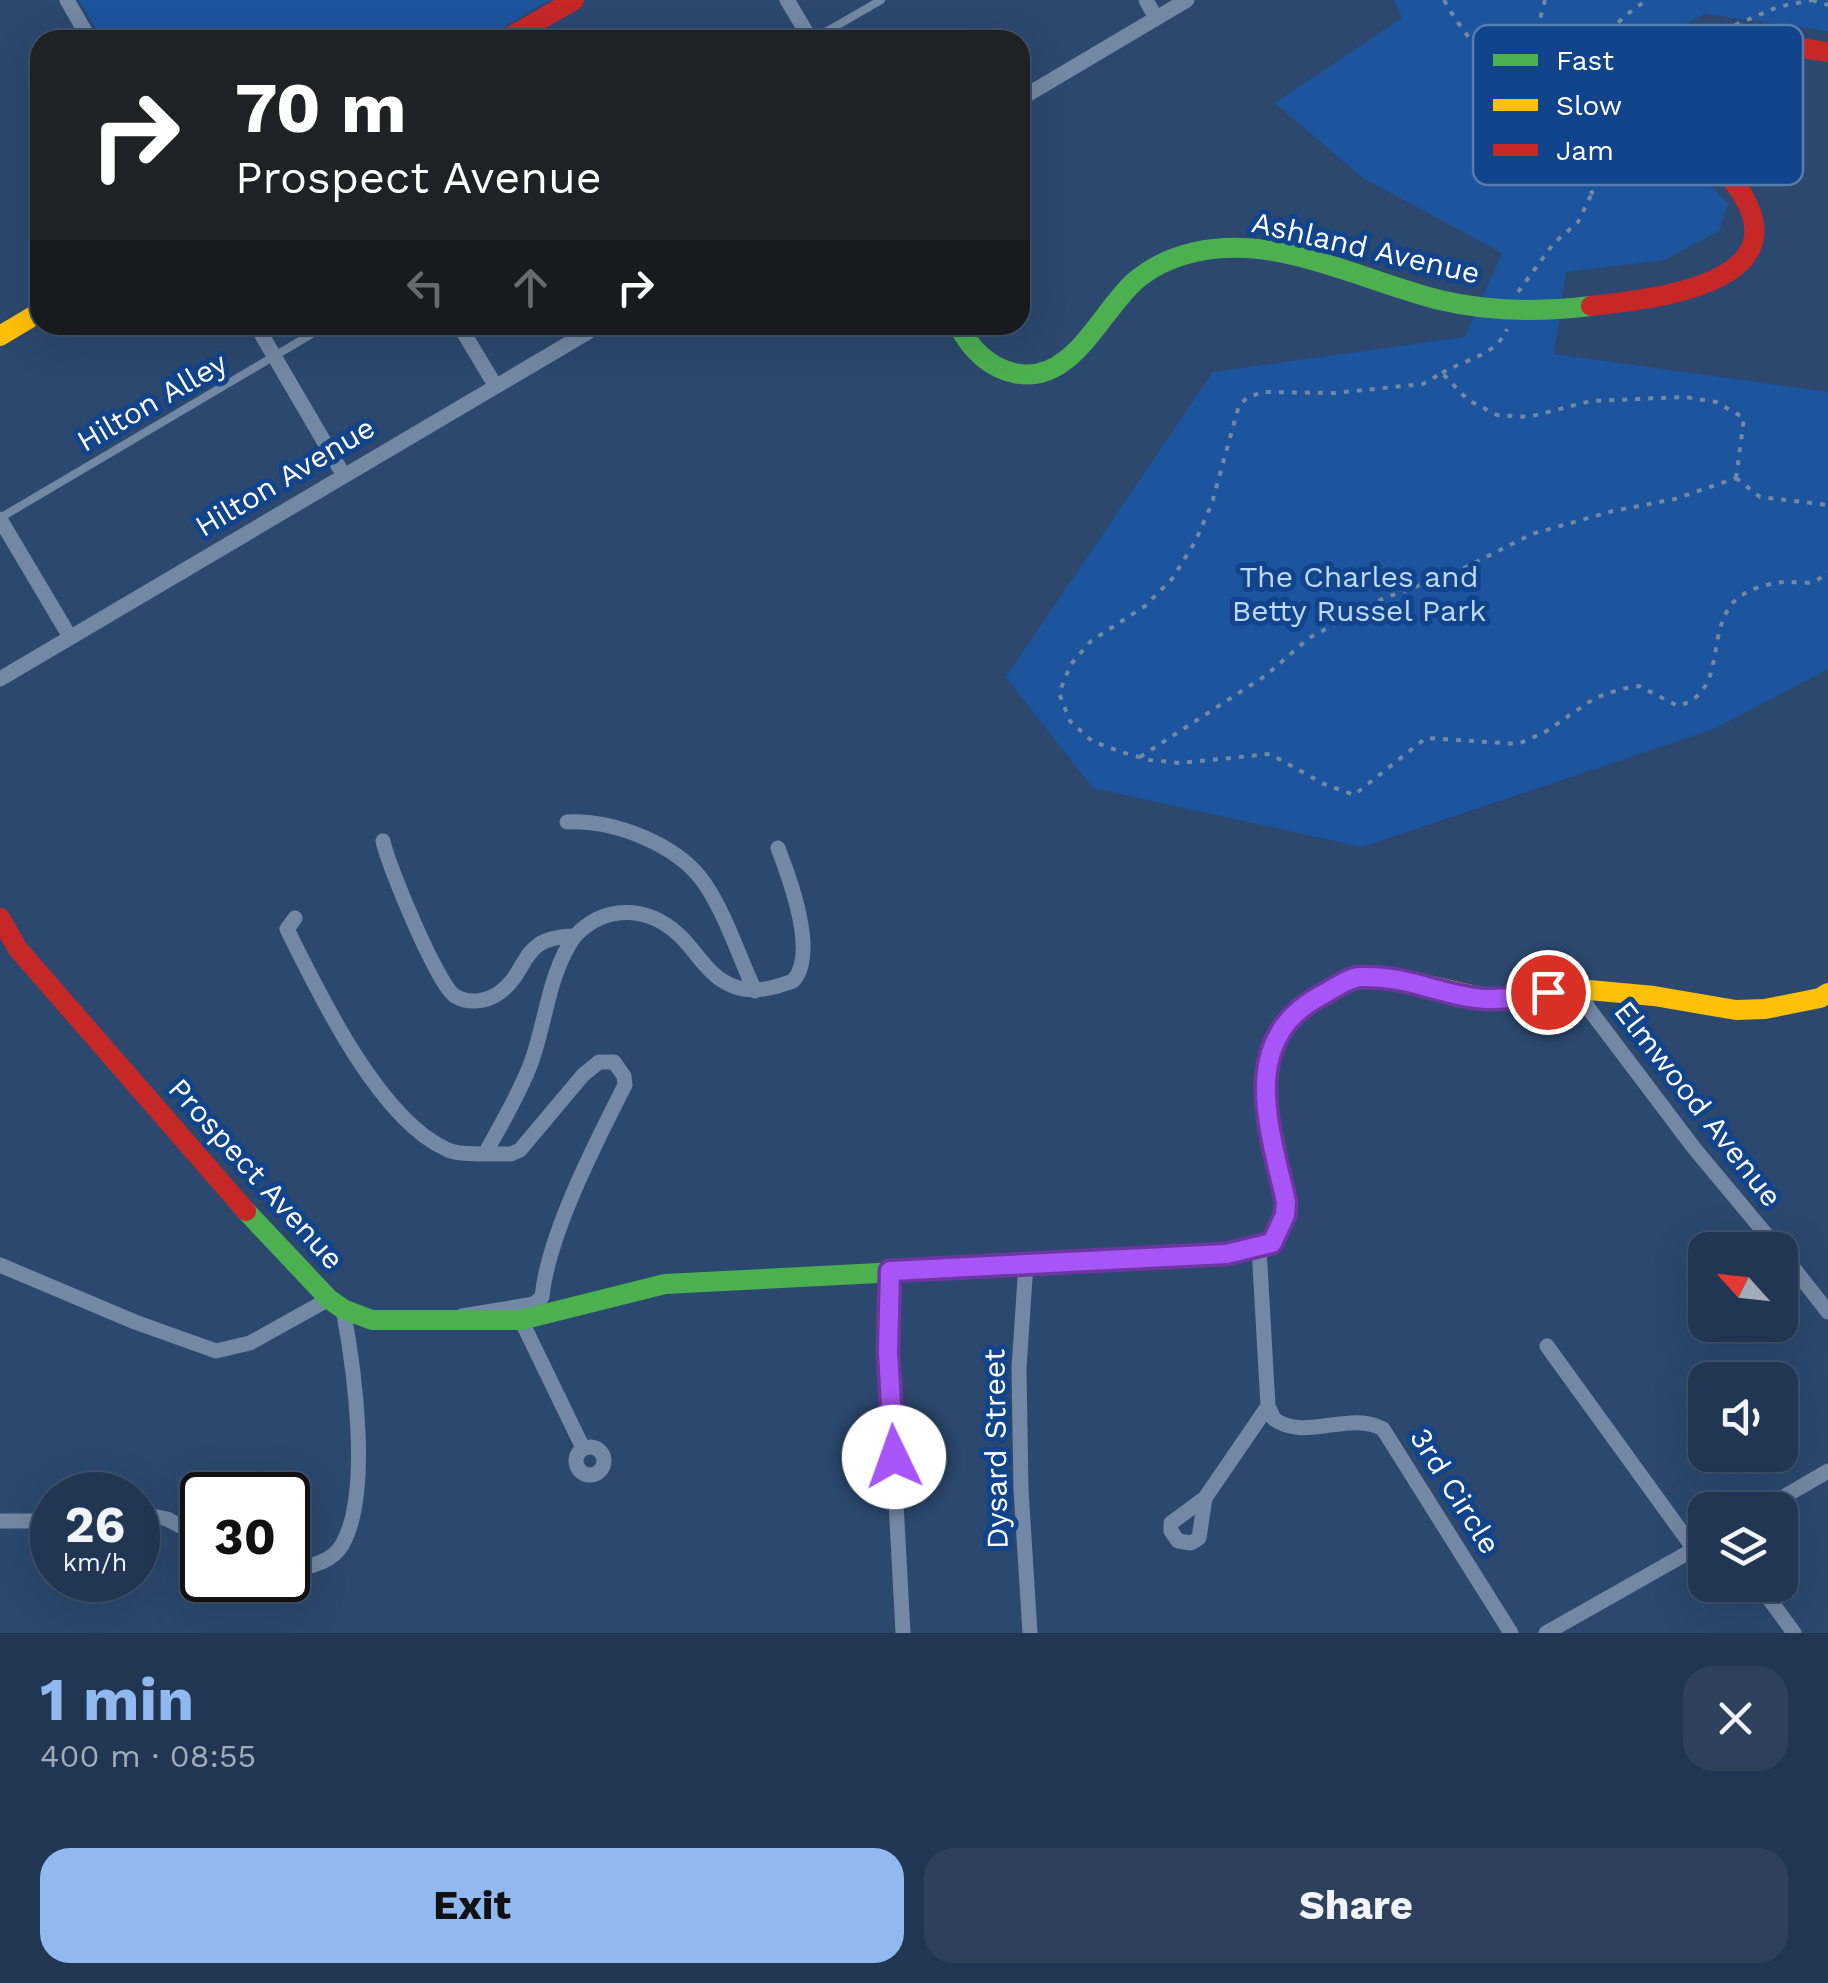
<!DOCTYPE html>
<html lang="en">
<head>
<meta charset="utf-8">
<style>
  body { margin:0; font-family:"Work Sans",sans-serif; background:#2d415d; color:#f1f3f6; height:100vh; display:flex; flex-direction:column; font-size:38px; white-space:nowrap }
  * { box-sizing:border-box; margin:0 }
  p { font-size:32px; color:#a2abb8 }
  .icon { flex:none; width:55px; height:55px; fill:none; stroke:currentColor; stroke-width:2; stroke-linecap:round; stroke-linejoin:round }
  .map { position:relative; height:1633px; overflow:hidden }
  .details { display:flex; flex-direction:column; background:#213653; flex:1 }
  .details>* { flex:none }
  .top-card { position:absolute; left:30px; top:30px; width:1000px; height:305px; border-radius:30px; box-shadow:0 10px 40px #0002,0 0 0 2px #3e506a; background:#202124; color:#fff; overflow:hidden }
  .needle { width:65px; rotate:297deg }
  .controls { position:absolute; left:1688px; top:1232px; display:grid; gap:20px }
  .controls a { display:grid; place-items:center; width:110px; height:110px; border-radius:20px; background:#213653; box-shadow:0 10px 40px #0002,0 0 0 2px #3e506a; font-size:50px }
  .speed { position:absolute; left:30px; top:1472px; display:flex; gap:20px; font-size:50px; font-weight:700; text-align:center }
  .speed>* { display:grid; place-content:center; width:130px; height:130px; border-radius:50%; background:#213653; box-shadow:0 10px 40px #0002,0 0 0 2px #3e506a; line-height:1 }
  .speed small { font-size:25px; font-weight:400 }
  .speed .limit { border:5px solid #111; border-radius:15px; background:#fff; color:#111 }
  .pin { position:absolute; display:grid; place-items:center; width:85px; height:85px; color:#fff; margin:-42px; border:5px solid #fff; border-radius:50%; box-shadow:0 2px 10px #0007 }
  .me { position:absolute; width:110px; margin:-55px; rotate:357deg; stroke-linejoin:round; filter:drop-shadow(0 0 8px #0008) }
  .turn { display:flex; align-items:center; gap:35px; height:210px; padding:0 40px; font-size:45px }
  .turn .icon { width:130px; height:130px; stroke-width:2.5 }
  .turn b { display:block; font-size:70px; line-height:85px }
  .lanes { display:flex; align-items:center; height:95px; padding:0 40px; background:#0003; justify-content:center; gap:50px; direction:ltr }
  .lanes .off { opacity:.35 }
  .round { display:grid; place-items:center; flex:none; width:105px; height:105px; border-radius:30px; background:#2d415d }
  .summary { display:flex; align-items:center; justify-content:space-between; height:170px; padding:0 40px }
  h1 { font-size:60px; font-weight:700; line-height:75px; color:#90b9f0 }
  .action { display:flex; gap:20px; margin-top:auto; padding:20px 40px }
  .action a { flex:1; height:115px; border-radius:30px; background:#90b9f0; color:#111; font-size:40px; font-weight:700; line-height:115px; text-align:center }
  .action a+a { background:#2d415d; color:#f1f3f6 }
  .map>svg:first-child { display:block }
  .green { fill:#1c549d }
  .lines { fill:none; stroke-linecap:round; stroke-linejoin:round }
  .path { stroke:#7388a4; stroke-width:4; stroke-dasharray:5 8; stroke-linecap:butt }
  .lane { stroke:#7388a4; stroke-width:8 }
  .street { stroke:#7388a4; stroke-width:15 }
  .fast { stroke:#4caf50; stroke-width:20 }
  .slow { stroke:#ffc107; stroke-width:20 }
  .jam { stroke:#c62828; stroke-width:20 }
  .route-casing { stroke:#6d37a1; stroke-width:25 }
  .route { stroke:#a855f7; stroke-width:18 }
  .labels { text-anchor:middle; stroke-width:10; stroke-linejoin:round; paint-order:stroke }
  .street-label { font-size:30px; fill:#fff; stroke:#11448a }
  .park-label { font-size:30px; fill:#bed9fc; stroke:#11448a }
  .key { fill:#11448a; stroke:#587cad; stroke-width:2.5 }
  .key-label { font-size:28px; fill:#fff }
</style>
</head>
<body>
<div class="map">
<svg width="1828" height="1633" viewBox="0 0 1828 1633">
  <rect width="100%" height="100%" fill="#2c486f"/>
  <path class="green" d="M79,0H550L481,40H103Z
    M1394,0H1828V31L1705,14L1673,31L1653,53L1649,84L1673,144L1728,204L1719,231L1664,260L1566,272L1554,354L1828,392V669L1714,729L1362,847L1093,788L1006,677L1213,372L1465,337L1502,253L1363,178L1275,103L1402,18Z"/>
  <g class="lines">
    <path class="path" d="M1444,0C1469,45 1495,67 1538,95
      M1545,0L1531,54L1535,84L1543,113L1581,165L1592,193C1596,183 1603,173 1605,163C1608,150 1606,137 1604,124C1595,61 1589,38 1647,0
      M1812,0L1828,5
      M1735,25L1778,7L1812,0
      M1518,292L1554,243L1578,222L1592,193
      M1442,373C1465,359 1496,356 1507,329
      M1736,478L1744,418L1716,402L1685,397L1591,401L1529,417L1497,415L1468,400L1442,373L1423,384L1335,393L1262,392L1247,398L1239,405L1212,503L1195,542L1172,579L1145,606L1091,641L1071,664L1059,693L1070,721L1092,741L1121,752L1150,760L1180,763L1270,754L1324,784L1354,795L1426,738L1518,744L1545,732L1595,698L1621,689L1639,686L1678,706C1725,693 1707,642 1729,608C1739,591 1765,584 1784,582C1794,581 1807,585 1815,581C1820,579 1824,575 1828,572
      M1736,478L1760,497L1828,505
      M1140,757L1265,676L1309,638L1382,599L1458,571L1532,534L1613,511L1675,499L1736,478"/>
    <path class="lane" d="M812,40L881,0
      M0,518L327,325"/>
    <path class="street" d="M67,0L90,40
      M787,0L811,40
      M1146,0L1156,18
      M1020,99L1187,0
      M256,325L343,474
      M459,325L495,385
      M0,519L70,637
      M0,679L600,325
      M567,822C614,820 678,844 705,884C726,915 739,957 755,991
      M383,841C387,863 438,986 455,996C468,1004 486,1002 499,993C532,969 517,937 575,936C604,905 646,905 678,934C697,951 707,976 733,986C753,994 774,988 793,981C818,954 790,879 778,848
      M295,918L287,929C319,994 379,1119 446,1149C457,1155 472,1153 485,1154C501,1124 519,1095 531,1063C546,1022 549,971 575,936
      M1578,989L1589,1009L1694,1148L1779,1250
      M1259,1248L1268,1406L1274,1419C1305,1442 1350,1410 1383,1429L1511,1633
      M1780,1251L1828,1312
      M1026,1263L1019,1368L1021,1489L1030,1633
      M0,1265L135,1322L216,1351L250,1343L329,1299
      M890,1271L888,1352L903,1633
      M462,1316L534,1304L542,1297C548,1235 596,1142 625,1085L624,1076L614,1062H599L583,1075L520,1150L511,1154H485
      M521,1320L583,1448
      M1547,1346L1694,1549
      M576 1461a14 14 0 1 1 28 0a14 14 0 1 1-28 0Z
      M1205,1498L1199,1538L1191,1543L1178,1541L1171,1531V1523Z
      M1205,1498L1268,1406
      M1761,1510L1828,1471
      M138,1513L167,1519L202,1537
      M0,1521H52
      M288,1569C306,1568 331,1563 342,1545C372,1493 354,1367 343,1309
      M1759,1585L1794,1633
      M1546,1633L1705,1543"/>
    <path class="fast" d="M958,325C970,348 988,367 1014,373C1071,386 1099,314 1134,282C1151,267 1173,257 1195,252C1277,233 1362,281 1440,300C1489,312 1541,312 1591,306
      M246,1211L329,1299L343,1309L372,1320H521L665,1284L898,1272"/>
    <path class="slow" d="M0,336L40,312
      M1428,985L1489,999L1578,989L1654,996L1736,1010L1765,1009L1820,998L1828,993"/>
    <path class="jam" d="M505,40L574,0
      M1591,306C1641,300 1789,288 1747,203C1736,179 1714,164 1699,143C1688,127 1680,106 1678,86C1672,19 1791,48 1828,52
      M0,918L18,949L246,1211
      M898,1272L1227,1254L1272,1243L1285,1215L1286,1201L1264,1089L1267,1063L1276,1036L1311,1001L1355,977L1408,980L1428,985"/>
  </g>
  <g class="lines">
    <defs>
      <path id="route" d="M894,1457L888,1352L890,1271L1226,1254L1272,1243L1285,1215L1286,1202C1270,1129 1237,1041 1320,996C1332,990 1347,978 1360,977C1408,975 1444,997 1487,999C1507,1000 1529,995 1548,992"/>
    </defs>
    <use href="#route" class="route-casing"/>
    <use href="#route" class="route"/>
  </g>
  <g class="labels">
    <g class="street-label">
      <text transform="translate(1366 248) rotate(13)" y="10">Ashland Avenue</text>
      <text transform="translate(152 402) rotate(-30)" y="10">Hilton Alley</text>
      <text transform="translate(285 477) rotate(-31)" y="10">Hilton Avenue</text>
      <text transform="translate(1698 1104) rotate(52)" y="10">Elmwood Avenue</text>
      <text transform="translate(256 1174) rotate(48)" y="10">Prospect Avenue</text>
      <text transform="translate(996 1449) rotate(-91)" y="10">Dysard Street</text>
      <text transform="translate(1455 1491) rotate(58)" y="10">3rd Circle</text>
    </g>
    <g class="park-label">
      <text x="1359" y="587">The Charles and<tspan x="1359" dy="34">Betty Russel Park</tspan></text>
    </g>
  </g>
  <rect x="1473" y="25" width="330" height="160" rx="15" class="key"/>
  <rect x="1493" y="54" width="45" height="12" fill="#4caf50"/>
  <rect x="1493" y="99" width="45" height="12" fill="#ffc107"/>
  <rect x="1493" y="144" width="45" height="12" fill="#c62828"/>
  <g class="key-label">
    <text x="1556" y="70">Fast</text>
    <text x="1556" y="115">Slow</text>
    <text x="1556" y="160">Jam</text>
  </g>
</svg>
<div class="controls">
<a><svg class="needle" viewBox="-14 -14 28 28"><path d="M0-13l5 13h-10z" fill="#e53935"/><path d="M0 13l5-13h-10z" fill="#a2abb8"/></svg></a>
<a><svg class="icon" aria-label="sound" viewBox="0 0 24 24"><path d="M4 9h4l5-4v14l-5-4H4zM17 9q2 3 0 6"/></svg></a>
<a><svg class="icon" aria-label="layers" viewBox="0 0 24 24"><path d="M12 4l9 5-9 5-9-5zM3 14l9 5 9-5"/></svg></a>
</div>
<div class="speed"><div>26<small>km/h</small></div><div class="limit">30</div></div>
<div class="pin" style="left:1548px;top:992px;background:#d93025"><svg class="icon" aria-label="arrive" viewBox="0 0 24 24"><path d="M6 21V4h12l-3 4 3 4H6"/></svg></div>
<svg class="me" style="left:894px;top:1457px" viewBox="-20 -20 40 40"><circle r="19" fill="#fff"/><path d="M0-13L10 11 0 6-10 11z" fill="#a855f7"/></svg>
<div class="top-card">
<div class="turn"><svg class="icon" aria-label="right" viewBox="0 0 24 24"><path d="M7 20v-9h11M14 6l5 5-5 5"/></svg><div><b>70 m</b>Prospect Avenue</div></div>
<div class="lanes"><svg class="icon off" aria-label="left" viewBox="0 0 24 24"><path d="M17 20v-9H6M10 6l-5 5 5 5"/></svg><svg class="icon off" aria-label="ahead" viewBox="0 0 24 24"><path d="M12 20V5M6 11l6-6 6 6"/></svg><svg class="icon" aria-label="right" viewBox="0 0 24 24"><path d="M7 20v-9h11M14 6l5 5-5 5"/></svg></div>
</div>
</div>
<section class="details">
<div class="summary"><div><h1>1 min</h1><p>400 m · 08:55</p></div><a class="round"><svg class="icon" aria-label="close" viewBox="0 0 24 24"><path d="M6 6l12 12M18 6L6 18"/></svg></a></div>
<div class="action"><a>Exit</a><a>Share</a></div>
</section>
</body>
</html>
